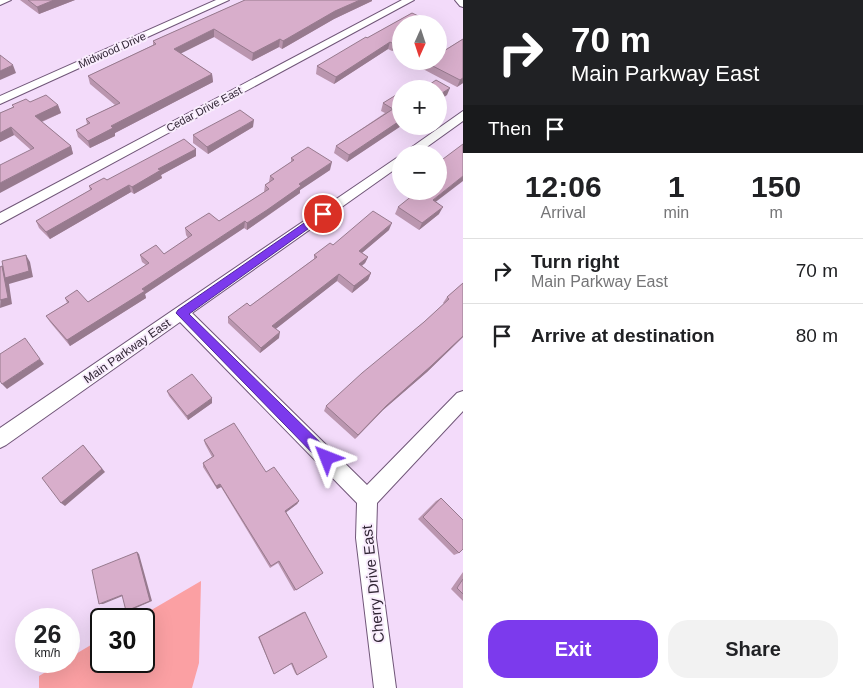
<!DOCTYPE html>
<html lang="en">
<head>
<meta charset="utf-8">
<style>
  body { margin:0; font-family:Arial,sans-serif; background:#f2f2f2; color:#202124; height:100vh; display:flex; flex-direction:column; font-size:19px; white-space:nowrap }
  * { box-sizing:border-box; margin:0 }
  p { font-size:16px; color:#757577 }
  .icon { flex:none; width:28px; height:28px; fill:none; stroke:currentColor; stroke-width:2; stroke-linecap:round; stroke-linejoin:round }
  .map { position:relative; flex:1; overflow:hidden }
  .drawer { display:flex; flex-direction:column; background:#fff; width:400px }
  .drawer>* { flex:none }
  .top-card { background:#202124; color:#fff; overflow:hidden }
  .needle { width:32px; rotate:183deg }
  .fabs { position:absolute; left:392px; top:15px; display:grid; gap:10px }
  .fabs a { display:grid; place-items:center; width:55px; height:55px; border-radius:50%; background:#fff; box-shadow:0 5px 20px #0002; font-size:25px }
  .speed { position:absolute; left:15px; top:608px; display:flex; gap:10px; font-size:25px; font-weight:700; text-align:center }
  .speed>* { display:grid; place-content:center; width:65px; height:65px; border-radius:50%; background:#fff; box-shadow:0 5px 20px #0002; line-height:1 }
  .speed small { font-size:12px; font-weight:400 }
  .speed .limit { border:2px solid #111; border-radius:8px; background:#fff; color:#111 }
  .pin { position:absolute; display:grid; place-items:center; width:42px; height:42px; color:#fff; margin:-21px; border:2px solid #fff; border-radius:50%; box-shadow:0 1px 5px #0007 }
  .me { position:absolute; width:55px; margin:-28px; rotate:315deg; stroke-linejoin:round; filter:drop-shadow(0 0 4px #0008) }
  .turn { display:flex; align-items:center; gap:18px; height:105px; padding:0 25px; font-size:22px }
  .turn .icon { width:65px; height:65px; stroke-width:2.5 }
  .turn b { display:block; font-size:35px; line-height:42px }
  .then { display:flex; align-items:center; height:48px; padding:0 25px; background:#0003; gap:10px; font-size:19px }
  .eta { display:flex; justify-content:space-evenly; align-items:center; height:85px; text-align:center }
  .eta b { font-size:30px; font-weight:700; line-height:35px }
  .cta { display:flex; gap:10px; margin-top:auto; padding:10px 25px }
  .cta a { flex:1; height:58px; border-radius:20px; background:#7c3aed; color:#fff; font-size:20px; font-weight:700; line-height:58px; text-align:center }
  .cta a+a { background:#f2f2f2; color:#202124 }
  ul { padding:0; list-style:none }
  li { display:flex; align-items:center; gap:15px; height:65px; padding:0 25px; border-top:1px solid #e0e0e0 }
  li div { flex:1 }
  li b { display:block; font-size:19px }
  li em { font-style:normal }
  main { display:flex; flex:1; min-height:0 }
  .map>svg:first-child { display:block }
  .green { fill:#fba0a3 }
  .lines { fill:none; stroke-linecap:round; stroke-linejoin:round }
  .minor-casing { stroke:#705678; stroke-width:2 }
  .minor { fill:#fff; fill-rule:evenodd }
  .wall { fill:#ba96af }
  .shaded-wall { fill:#977a8e }
  .building { fill:#d8aecb; stroke:#977a8e }
  .route { fill:#7c3aed; stroke:#51269a }
  .labels { text-anchor:middle; stroke-width:4; stroke-linejoin:round; paint-order:stroke }
  .far-street-label { font-size:11px; fill:#302534; stroke:#f9edfd }
  .street-label { font-size:12px; fill:#302534; stroke:#f9edfd }
  .near-street-label { font-size:15px; fill:#302534; stroke:#f9edfd }
</style>
</head>
<body>
<main>
<div class="map">
<svg width="463" height="688" viewBox="0 0 463 688">
  <rect width="100%" height="100%" fill="#f3dbfa"/>
  <path class="green" d="M201,581L199,663L192,688H39V676L64,661H69V658L101,639V661H144V619H136Z"/>
  <g class="lines">
    <defs>
      <path id="minor" d="M0,0H11L0,5Z
        M216,0H229L0,104V96Z
        M402,0H414L0,224V213Z
        M455,0H463V7L460,6Z
        M463,111V121L417,154H402Z
        M401,155V165L192,313L367,485L457,393L463,391V411L377,503L376,538L396,688H374L356,538L357,503L180,322L6,445L0,448V428Z"/>
    </defs>
    <use href="#minor" class="minor-casing"/>
    <use href="#minor" class="minor"/>
  </g>
  <path class="wall" d="M20,0H75L39,14Z
    M245,0L372,1L334,19L282,49L279,47L252,61L214,37L180,53L212,74L213,82L115,133V136L90,148L78,137L76,130L87,124L86,119L115,105L90,84L88,76L153,45V41Z
    M412,13L392,51L388,49L334,84L316,74L317,66Z
    M463,39V83L457,87L423,69L425,62Z
    M401,92V126L347,162L334,153L336,146L385,113L381,111L383,103Z
    M30,102L58,105L61,113L42,122L71,146L73,154L31,150L14,135L0,142V113L13,107L12,105Z
    M253,127L208,154L193,143V135Z
    M196,149V156L161,175L162,178L134,194L131,192L50,239L39,228L36,221L90,190L89,186Z
    M291,158L330,170L300,190V193L266,217L247,230L244,228L145,294L146,298L70,346L50,322L46,316L67,303L65,298L88,302L146,265L142,262L140,255L164,254L188,238L186,235L185,228L219,221L264,192L265,185L269,182L270,176L291,162Z
    M436,202L439,214L419,230L395,214L398,207Z
    M389,230L362,253L368,257L365,263L362,266L371,273L368,280L352,293L337,281L275,329L279,338L260,353L228,323V317L250,306L314,259V255L333,245Z
    M463,283V337L427,372L383,410L355,439L324,411L326,406L424,322L444,304L443,303L447,297Z
    M167,391L212,403L188,420L169,396Z
    M204,440L266,472L299,501L297,504L286,512L323,573L294,591L278,563L270,568L221,487L217,489L203,467V463L212,457L205,444Z
    M441,498L459,553L454,555L418,519L436,501Z
    M463,572V601L451,589Z
    M303,612H305L297,675L295,673L291,664L274,674L258,637Z"/>
  <path class="shaded-wall" d="M54,0H75L39,14L37,7Z
    M360,0H372V1L334,19L282,49L283,41L335,11Z
    M214,29V37L174,57V49Z
    M280,39L279,47L252,61L253,53Z
    M401,40V46L392,51L394,44Z
    M390,42L388,49L334,84L336,77Z
    M13,65L16,73L0,80V71Z
    M212,74L213,82L115,133V136L90,148L88,141L111,126Z
    M463,78V83L457,87L460,80Z
    M450,88L447,95L439,101V95Z
    M58,105L61,113L38,123L35,116Z
    M254,120L253,127L208,154L207,147Z
    M401,120V126L347,162L349,155Z
    M11,127L14,135L0,142V133Z
    M71,146L73,154L0,193V183Z
    M196,149V156L161,175L162,178L134,194L132,187L158,169Z
    M332,162L330,170L300,190V193L247,230V223L299,184Z
    M463,176V181L429,207L433,200Z
    M129,185L131,192L50,239L46,232Z
    M443,207L439,214L419,230L422,223Z
    M245,221L244,228L145,294L146,298L70,346L67,340L142,289Z
    M392,223L389,230L357,257L359,251Z
    M26,255L30,262L33,277L9,284L12,304L0,308L2,266Z
    M368,257L365,263L356,270L359,264Z
    M371,273L368,280L352,293L354,286Z
    M339,274L337,281L272,332V326Z
    M280,332L279,338L260,353L261,348Z
    M463,336V337L427,372L383,410L355,439L358,435L386,406Z
    M40,359L44,364L7,389L2,384Z
    M212,398V403L188,420L187,416Z
    M83,445L105,472L65,506L61,503Z
    M220,484L221,487L217,489L216,486Z
    M299,501L297,504L284,514L285,511Z
    M137,552L139,554L152,601L129,611H126Z
    M122,595H125L103,604H99Z"/>
  <path class="building" d="M28,0H54L37,7Z
    M245,0H360L335,11L283,41L280,39L253,53L214,29L174,49L212,74L111,126L113,128L88,141L76,130L90,123L86,119L120,103L88,76L156,44L153,41Z
    M412,13L431,22L428,24H401V40L394,44L390,42L336,77L317,66L366,37L367,38Z
    M463,39V78L460,80L425,62L439,61V54Z
    M0,55L13,65L0,71Z
    M436,80L450,88L439,95V89H423Z
    M401,92V120L349,155L336,146L393,109L383,103Z
    M46,95L58,105L35,116L71,146L0,183V165L34,148L11,127L0,133V113L14,107L12,105L26,99L30,102Z
    M240,110L254,120L207,147L193,135Z
    M184,139L196,149L158,169L161,170L132,187L129,185L46,232L36,221L92,189L89,186L104,178L107,180Z
    M463,144V176L433,200L443,207L422,223L398,207L418,191H439V162Z
    M308,147L332,162L299,184L301,186L267,210L247,223L245,221L142,289L145,291L67,340L46,316L69,302L65,298L77,290L88,302L149,263L140,255L156,245L164,254L192,235L185,228L209,213L219,221L269,189L265,185L274,179L270,176L294,160L291,158Z
    M373,211L392,223L359,251L368,257L359,264L371,273L354,286L339,274L272,326L280,332L261,348L228,317L247,303L250,306L317,257L314,255L330,243L333,245Z
    M26,255L29,271L5,278L2,261Z
    M2,266L8,298L0,300V267Z
    M463,283V336L431,366L386,406L358,435L326,406L362,373L424,322L449,299L447,297Z
    M25,338L40,359L2,384L0,381V354Z
    M192,374L212,398L187,416L167,391Z
    M234,423L266,472L274,467L299,501L285,511L323,573L296,590L279,561L271,566L220,484L216,486L203,463L214,456L204,440Z
    M83,445L102,469L61,503L42,478Z
    M441,498L463,520V549L459,553L423,517Z
    M137,552L150,601L126,611L122,595L99,604L92,570Z
    M463,579V594L457,588Z
    M305,612L327,657L297,675L292,663L274,674L259,637Z"/>
  <path class="route" d="M323,210L328,214L326,216L189,314L332,454L333,458L332,463L327,465L322,463L176,313L178,310Z"/>
  <g class="labels">
    <g class="far-street-label">
      <text transform="translate(112 50) rotate(-24)" y="4">Midwood Drive</text>
      <text transform="translate(204 109) rotate(-28)" y="4">Cedar Drive East</text>
    </g>
    <g class="street-label">
      <text transform="translate(127 351) rotate(-35)" y="4">Main Parkway East</text>
    </g>
    <g class="near-street-label">
      <text transform="translate(373 584) rotate(-96)" y="5">Cherry Drive East</text>
    </g>
  </g>
</svg>
<div class="fabs">
<a><svg class="needle" viewBox="-14 -14 28 28"><path d="M0-13l5 13h-10z" fill="#e53935"/><path d="M0 13l5-13h-10z" fill="#757577"/></svg></a>
<a>+</a>
<a>−</a>
</div>
<div class="speed"><div>26<small>km/h</small></div><div class="limit">30</div></div>
<div class="pin" style="left:323px;top:214px;background:#d93025"><svg class="icon" aria-label="arrive" viewBox="0 0 24 24"><path d="M6 21V4h12l-3 4 3 4H6"/></svg></div>
<svg class="me" style="left:327px;top:458px" viewBox="-20 -20 40 40"><path d="M0-17L14 15 0 8-14 15z" fill="#7c3aed" stroke="#fff" stroke-width="4"/></svg>
</div>
<section class="drawer">
<div class="top-card">
<div class="turn"><svg class="icon" aria-label="right" viewBox="0 0 24 24"><path d="M7 20v-9h11M14 6l5 5-5 5"/></svg><div><b>70 m</b>Main Parkway East</div></div>
<div class="then">Then<svg class="icon" aria-label="arrive" viewBox="0 0 24 24"><path d="M6 21V4h12l-3 4 3 4H6"/></svg></div>
</div>
<div class="eta">
<div><b>12:06</b><p>Arrival</p></div>
<div><b>1</b><p>min</p></div>
<div><b>150</b><p>m</p></div>
</div>
<ul>
<li><svg class="icon" aria-label="right" viewBox="0 0 24 24"><path d="M7 20v-9h11M14 6l5 5-5 5"/></svg><div><b>Turn right</b><p>Main Parkway East</p></div><em>70 m</em></li>
<li><svg class="icon" aria-label="arrive" viewBox="0 0 24 24"><path d="M6 21V4h12l-3 4 3 4H6"/></svg><div><b>Arrive at destination</b></div><em>80 m</em></li>
</ul>
<div class="cta"><a>Exit</a><a>Share</a></div>
</section>
</main>
</body>
</html>
